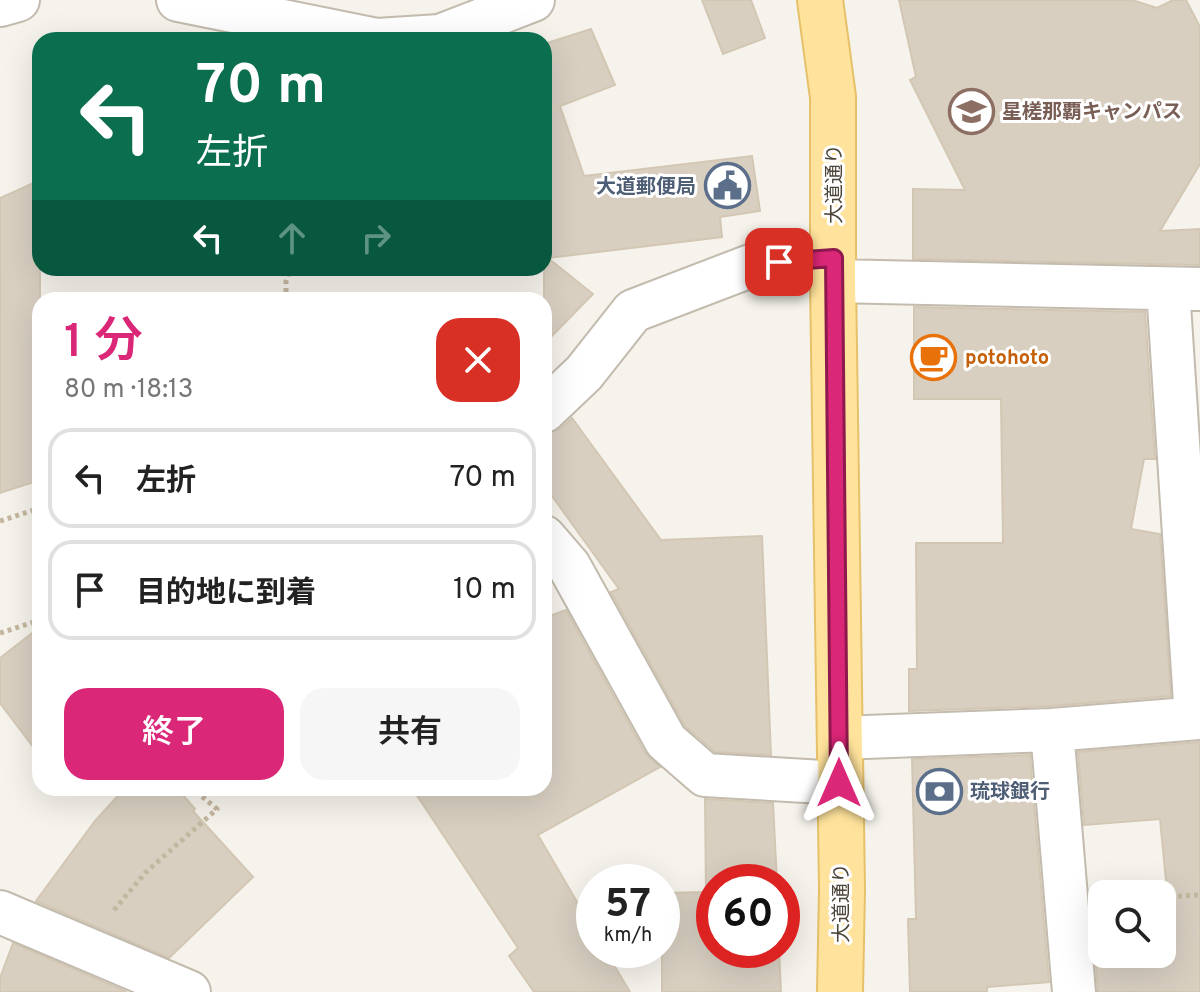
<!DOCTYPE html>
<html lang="ja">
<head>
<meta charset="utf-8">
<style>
  body { margin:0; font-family:Overpass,"Noto Sans JP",sans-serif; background:#f6f6f6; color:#222; height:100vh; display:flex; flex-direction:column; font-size:30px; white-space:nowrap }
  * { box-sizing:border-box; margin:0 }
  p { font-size:26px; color:#767676 }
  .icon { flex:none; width:44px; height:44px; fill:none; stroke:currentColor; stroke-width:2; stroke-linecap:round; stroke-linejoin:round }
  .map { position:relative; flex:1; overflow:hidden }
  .panel { position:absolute; left:32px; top:292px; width:520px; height:504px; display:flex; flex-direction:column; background:#fff; border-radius:24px; box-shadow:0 8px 32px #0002 }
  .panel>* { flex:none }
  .guide { position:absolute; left:32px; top:32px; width:520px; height:244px; border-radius:24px; box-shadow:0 8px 32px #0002; background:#0b6e4f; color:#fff; overflow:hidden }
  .controls { position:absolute; left:1088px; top:880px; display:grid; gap:16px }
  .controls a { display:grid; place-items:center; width:88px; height:88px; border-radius:16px; background:#fff; box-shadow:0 8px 32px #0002; font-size:40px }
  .speed { position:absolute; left:576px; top:864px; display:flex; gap:16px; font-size:40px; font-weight:700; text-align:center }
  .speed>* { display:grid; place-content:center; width:104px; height:104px; border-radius:50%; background:#fff; box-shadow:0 8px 32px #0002; line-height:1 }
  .speed small { font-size:20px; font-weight:400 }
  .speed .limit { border:12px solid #d22; background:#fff; color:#111 }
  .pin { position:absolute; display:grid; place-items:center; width:68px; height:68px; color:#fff; margin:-34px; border-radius:16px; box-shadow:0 4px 12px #0006 }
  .me { position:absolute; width:88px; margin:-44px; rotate:0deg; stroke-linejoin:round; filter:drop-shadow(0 0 6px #0008) }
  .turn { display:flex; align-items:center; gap:28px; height:168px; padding:0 32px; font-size:36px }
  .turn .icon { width:104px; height:104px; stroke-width:2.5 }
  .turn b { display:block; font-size:56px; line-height:68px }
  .lanes { display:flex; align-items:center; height:76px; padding:0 32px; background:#0003; justify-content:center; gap:40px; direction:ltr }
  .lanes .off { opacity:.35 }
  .round { display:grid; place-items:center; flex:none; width:84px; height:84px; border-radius:24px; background:#f6f6f6 }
  .headline { display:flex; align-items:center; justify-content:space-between; height:136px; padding:0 32px }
  h1 { font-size:48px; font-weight:600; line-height:60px; color:#db2777 }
  .action { display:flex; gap:16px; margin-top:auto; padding:16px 32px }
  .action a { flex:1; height:92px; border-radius:24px; background:#db2777; color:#fff; font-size:32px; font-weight:600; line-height:92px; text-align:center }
  .action a+a { background:#f6f6f6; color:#222 }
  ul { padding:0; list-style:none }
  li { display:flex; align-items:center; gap:24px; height:100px; margin:0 16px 12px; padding:0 16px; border:4px solid #e0e0e0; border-radius:24px }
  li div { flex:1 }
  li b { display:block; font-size:30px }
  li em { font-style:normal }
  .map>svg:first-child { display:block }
  .building { fill:#d8cfc1; stroke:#d3c7b4; stroke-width:2 }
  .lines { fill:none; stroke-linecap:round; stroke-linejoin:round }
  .street-casing { stroke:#c2bbae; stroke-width:46 }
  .primary-casing { stroke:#e6c16a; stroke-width:48 }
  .path { stroke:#c4b79f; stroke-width:5; stroke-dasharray:4 4; stroke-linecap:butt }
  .street { stroke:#fff; stroke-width:42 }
  .primary { stroke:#ffe39c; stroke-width:44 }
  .route-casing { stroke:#8e194d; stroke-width:20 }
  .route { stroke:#db2777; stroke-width:14 }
  .labels { text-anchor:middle; stroke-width:6; stroke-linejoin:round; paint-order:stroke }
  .education-label { font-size:20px; font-weight:bold; fill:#785e54; stroke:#fff; text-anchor:start }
  .street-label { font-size:20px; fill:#4b4439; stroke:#fff }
  .service-label { font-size:20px; font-weight:bold; fill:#4e5e75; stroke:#fff; text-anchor:end }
  .food-label { font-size:20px; font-weight:bold; fill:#c56008; stroke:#fff; text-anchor:start }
</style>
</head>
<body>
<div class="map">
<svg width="1200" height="992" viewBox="0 0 1200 992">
  <rect width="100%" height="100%" fill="#f6f3ec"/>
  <path class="building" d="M702,0H751L765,38L723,54Z
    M899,0H1132L1157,8L1173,0H1186L1200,27V164L1160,231L1200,229V265L913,259V189L965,190L910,80L916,77Z
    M591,29L615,85L560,106L584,176L752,156L760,211L720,217L722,237L548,258L593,294L544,344V44Z
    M40,180V480L0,493V198Z
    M914,307L1145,312L1155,459H1144L1131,529L1160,534L1171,696L1051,706L909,711V669H917L916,543H1003L1001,399H914Z
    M572,418L661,540L762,536L771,755L715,752L685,726L611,592L619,589L544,485V434L560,429Z
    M566,610L645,753L660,767L538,835L594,931V950H605L630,992H534L509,956L518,948L412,788H544V618Z
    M40,627V756L0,703V658Z
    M1200,742V992H1098L1091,908L1102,907V954H1162V902H1168L1160,819L1084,825L1078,752Z
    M1030,755L1049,982L987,987V992H910L908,919H916L912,759Z
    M125,788H177L195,809L193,811L253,877L169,958L36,901L95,821Z
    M705,799L773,803L777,882H714V950H779L781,992H662V893L706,892Z
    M13,943L127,992H0V978Z"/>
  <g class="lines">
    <defs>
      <path id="street" d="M178,0L377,40L440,36L533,0
        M0,5L18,0
        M833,281L1200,289
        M1168,289L1196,718
        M544,411L584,373L633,311L761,262L834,258
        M544,537L569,566L666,741L705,775L839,783
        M1052,730L1074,992
        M839,738L1052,730L1200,718
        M0,912L189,992"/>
      <path id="primary" d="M820,0L833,97V281L842,889L840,992"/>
    </defs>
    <use href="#street" class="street-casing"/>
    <use href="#primary" class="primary-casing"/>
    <path class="path" d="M286,300V281L290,268
      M0,521L40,508
      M0,633L40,620
      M1162,897L1200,895
      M114,910L145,873L217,809L192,788"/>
    <use href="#street" class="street"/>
    <use href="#primary" class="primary"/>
  </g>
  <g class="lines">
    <defs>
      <path id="route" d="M779,262L834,258L839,783"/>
    </defs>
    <use href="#route" class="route-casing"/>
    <use href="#route" class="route"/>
  </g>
  <defs>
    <symbol id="school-ring" viewBox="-11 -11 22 22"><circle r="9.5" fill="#fff" stroke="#8d6e63" stroke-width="1.5"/><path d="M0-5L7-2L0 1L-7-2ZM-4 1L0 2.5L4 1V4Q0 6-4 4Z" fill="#8d6e63"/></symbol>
    <symbol id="civic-ring" viewBox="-11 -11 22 22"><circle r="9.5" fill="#fff" stroke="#5c6f8a" stroke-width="1.5"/><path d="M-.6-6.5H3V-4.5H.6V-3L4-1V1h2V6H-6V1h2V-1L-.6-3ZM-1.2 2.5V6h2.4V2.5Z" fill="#5c6f8a"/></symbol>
    <symbol id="cafe-ring" viewBox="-11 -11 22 22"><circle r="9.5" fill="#fff" stroke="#e8710a" stroke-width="1.5"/><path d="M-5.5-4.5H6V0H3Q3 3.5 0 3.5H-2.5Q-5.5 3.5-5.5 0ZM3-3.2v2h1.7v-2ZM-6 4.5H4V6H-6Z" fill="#e8710a"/></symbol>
    <symbol id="bank-ring" viewBox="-11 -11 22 22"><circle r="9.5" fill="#fff" stroke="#5c6f8a" stroke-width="1.5"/><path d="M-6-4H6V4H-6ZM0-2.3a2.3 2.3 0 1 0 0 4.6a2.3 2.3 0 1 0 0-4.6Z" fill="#5c6f8a"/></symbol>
  </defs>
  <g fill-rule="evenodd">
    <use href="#school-ring" x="946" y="86" width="51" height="51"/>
    <use href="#civic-ring" x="702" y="160" width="51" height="51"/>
    <use href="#cafe-ring" x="908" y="332" width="51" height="51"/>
    <use href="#bank-ring" x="914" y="766" width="51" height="51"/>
  </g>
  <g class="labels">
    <g class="education-label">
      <text x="1002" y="118">星槎那覇キャンパス</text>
    </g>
    <g class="street-label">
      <text transform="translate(834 184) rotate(-90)" y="7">大道通り</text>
      <text transform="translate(841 903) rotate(-90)" y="7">大道通り</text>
    </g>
    <g class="service-label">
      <text x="696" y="193">大道郵便局</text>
      <text x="970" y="798" text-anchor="start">琉球銀行</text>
    </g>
    <g class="food-label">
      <text x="965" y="364">potohoto</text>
    </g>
  </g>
</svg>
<div class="controls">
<a><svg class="icon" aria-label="search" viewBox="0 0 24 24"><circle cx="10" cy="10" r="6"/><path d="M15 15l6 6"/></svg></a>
</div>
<div class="speed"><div>57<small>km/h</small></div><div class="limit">60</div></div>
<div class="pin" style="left:779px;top:262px;background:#d93025"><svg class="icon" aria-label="arrive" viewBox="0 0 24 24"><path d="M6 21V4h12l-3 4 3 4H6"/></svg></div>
<svg class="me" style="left:839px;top:783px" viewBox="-20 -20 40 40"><path d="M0-17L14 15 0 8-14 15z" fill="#db2777" stroke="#fff" stroke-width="4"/></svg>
<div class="guide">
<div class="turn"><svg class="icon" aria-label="left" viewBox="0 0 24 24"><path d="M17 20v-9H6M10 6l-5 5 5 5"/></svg><div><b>70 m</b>左折</div></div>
<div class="lanes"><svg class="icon" aria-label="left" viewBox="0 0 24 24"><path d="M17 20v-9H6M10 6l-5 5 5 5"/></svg><svg class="icon off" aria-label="ahead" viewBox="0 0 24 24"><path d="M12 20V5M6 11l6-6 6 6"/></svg><svg class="icon off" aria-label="right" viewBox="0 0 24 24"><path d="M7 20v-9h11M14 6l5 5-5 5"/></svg></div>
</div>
<section class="panel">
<div class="headline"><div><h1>1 分</h1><p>80 m · 18:13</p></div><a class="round" style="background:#d93025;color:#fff"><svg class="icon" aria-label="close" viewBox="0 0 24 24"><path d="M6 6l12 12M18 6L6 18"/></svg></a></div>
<ul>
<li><svg class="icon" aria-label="left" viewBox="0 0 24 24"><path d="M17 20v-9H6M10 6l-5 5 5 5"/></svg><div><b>左折</b></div><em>70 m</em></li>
<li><svg class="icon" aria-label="arrive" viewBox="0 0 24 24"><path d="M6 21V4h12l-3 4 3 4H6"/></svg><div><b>目的地に到着</b></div><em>10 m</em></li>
</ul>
<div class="action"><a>終了</a><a>共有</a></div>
</section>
</div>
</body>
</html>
